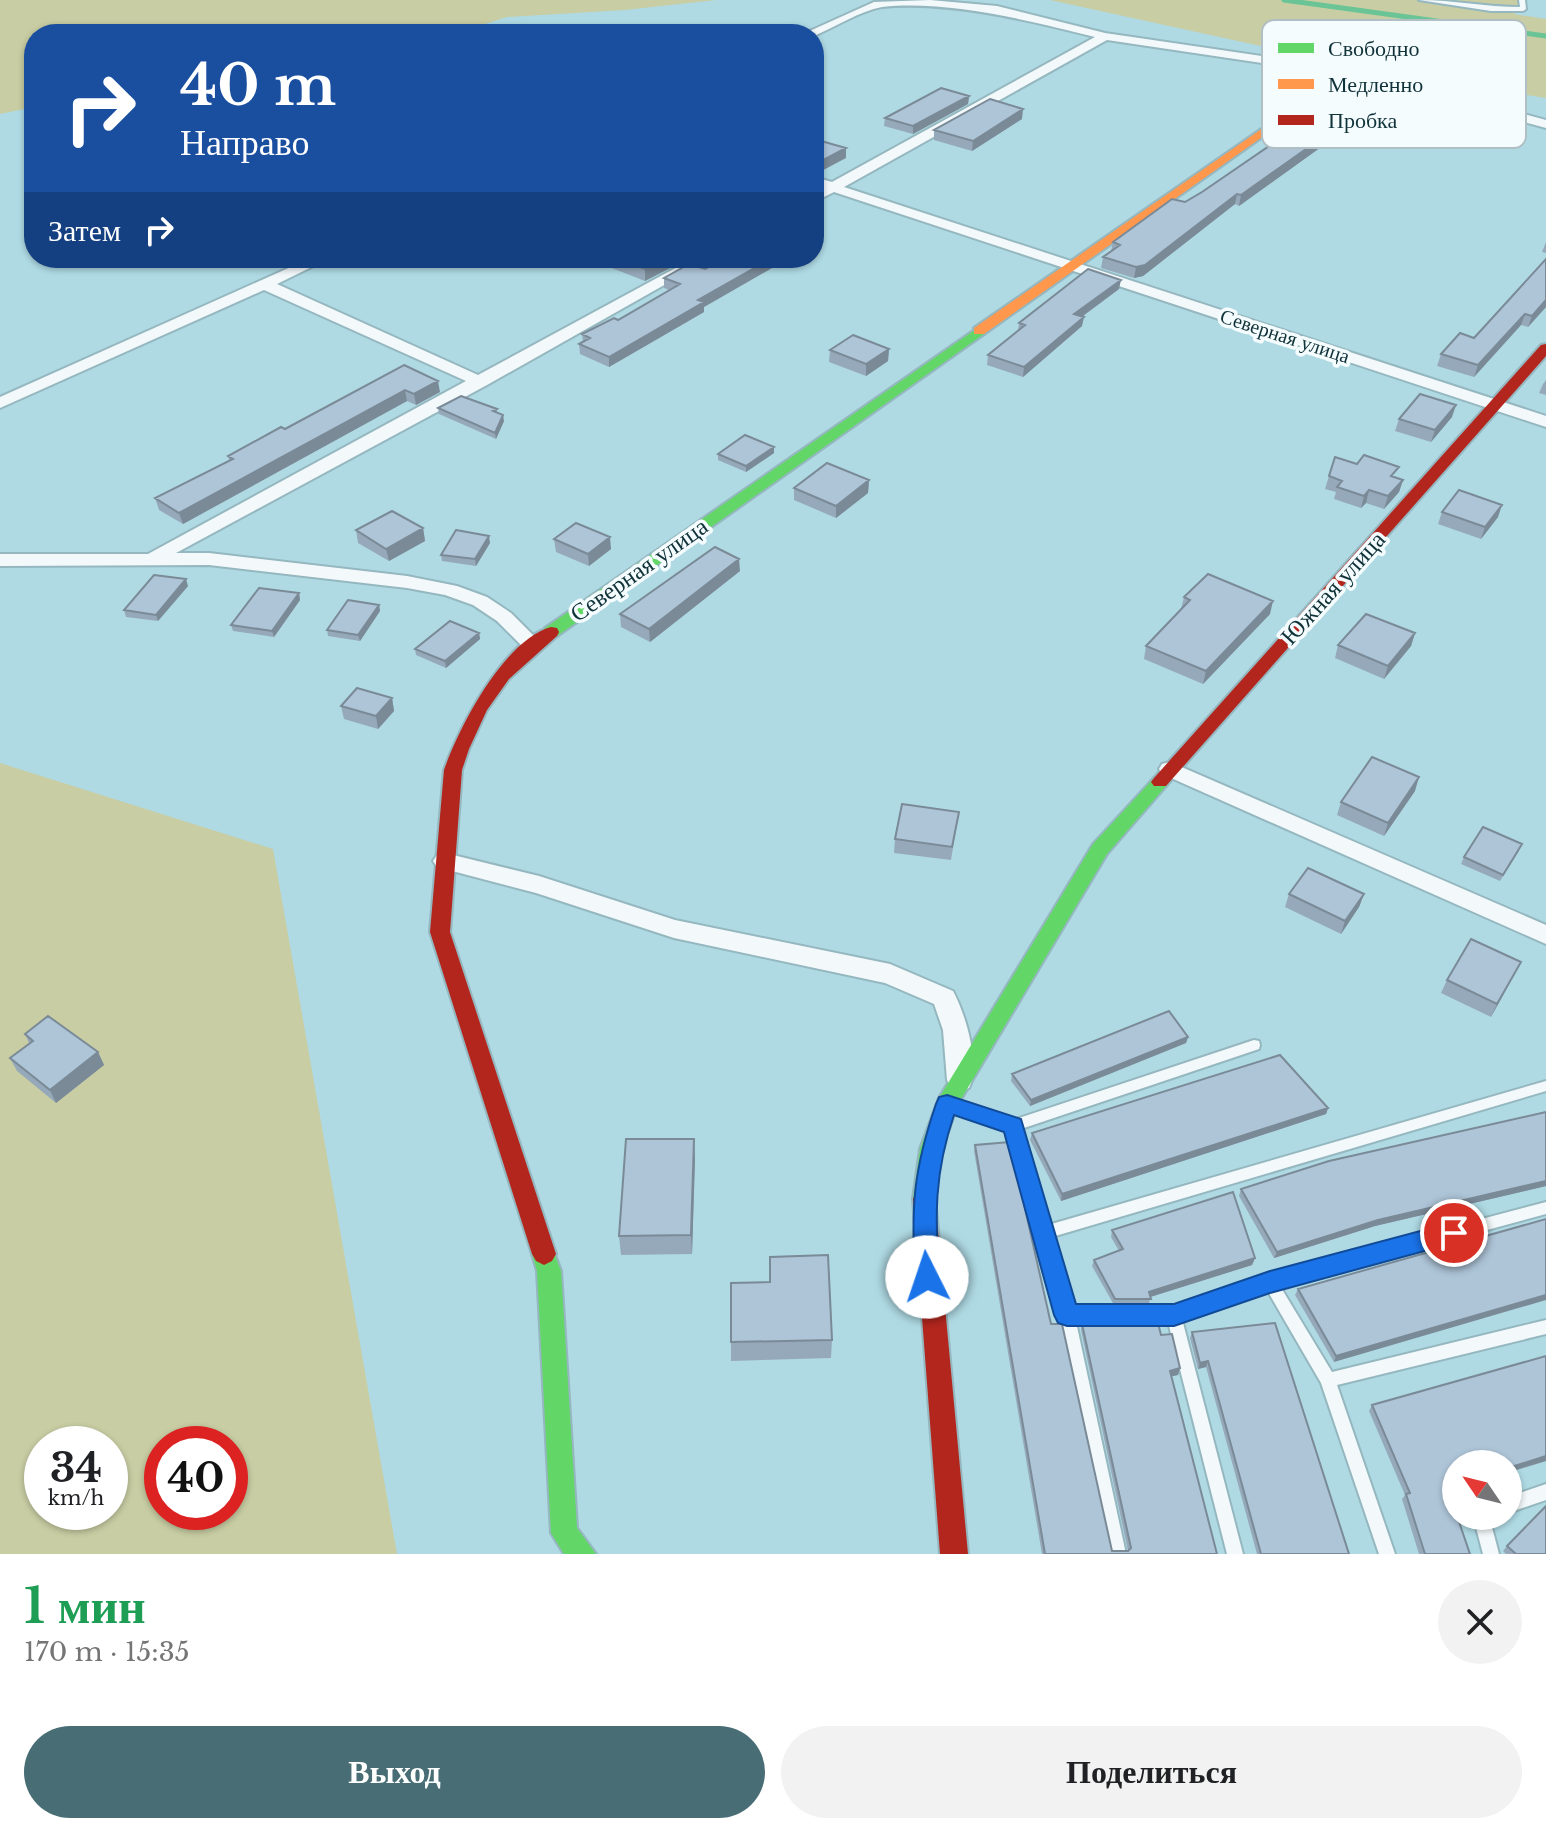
<!DOCTYPE html>
<html lang="ru">
<head>
<meta charset="utf-8">
<style>
  body { margin:0; font-family:"Libre Baskerville",serif; background:#f2f2f2; color:#202124; height:100vh; display:flex; flex-direction:column; font-size:30px; white-space:nowrap }
  * { box-sizing:border-box; margin:0 }
  p { font-size:26px; color:#757577 }
  .icon { flex:none; width:44px; height:44px; fill:none; stroke:currentColor; stroke-width:2; stroke-linecap:round; stroke-linejoin:round }
  .map { position:relative; height:1554px; overflow:hidden }
  .side { display:flex; flex-direction:column; background:#fff; flex:1 }
  .side>* { flex:none }
  .top-card { position:absolute; left:24px; top:24px; width:800px; height:244px; border-radius:32px; box-shadow:0 2px 6px #0004; background:#1a4fa0; color:#fff; overflow:hidden }
  .needle { width:52px; rotate:305deg }
  .fabs { position:absolute; left:1442px; top:1450px; display:grid; gap:16px }
  .fabs a { display:grid; place-items:center; width:80px; height:80px; border-radius:50%; background:#fff; box-shadow:0 2px 6px #0004; font-size:40px }
  .speed { position:absolute; left:24px; top:1426px; display:flex; gap:16px; font-size:40px; font-weight:700; text-align:center }
  .speed>* { display:grid; place-content:center; width:104px; height:104px; border-radius:50%; background:#fff; box-shadow:0 2px 6px #0004; line-height:1 }
  .speed small { font-size:20px; font-weight:400 }
  .speed .limit { border:12px solid #d22; background:#fff; color:#111 }
  .pin { position:absolute; display:grid; place-items:center; width:68px; height:68px; color:#fff; margin:-34px; border:4px solid #fff; border-radius:50%; box-shadow:0 2px 8px #0007 }
  .me { position:absolute; width:88px; margin:-44px; rotate:356deg; stroke-linejoin:round; filter:drop-shadow(0 0 6px #0008) }
  .turn { display:flex; align-items:center; gap:28px; height:168px; padding:0 24px; font-size:36px }
  .turn .icon { width:104px; height:104px; stroke-width:2.5 }
  .turn b { display:block; font-size:56px; line-height:68px }
  .then { display:flex; align-items:center; height:76px; padding:0 24px; background:#0003; gap:16px; font-size:30px }
  .round { display:grid; place-items:center; flex:none; width:84px; height:84px; border-radius:42px; background:#f2f2f2 }
  .head { display:flex; align-items:center; justify-content:space-between; height:136px; padding:0 24px }
  h1 { font-size:48px; font-weight:700; line-height:60px; color:#1e9e55 }
  .cta { display:flex; gap:16px; margin-top:auto; padding:16px 24px }
  .cta a { flex:1; height:92px; border-radius:48px; background:#486d75; color:#fff; font-size:32px; font-weight:700; line-height:92px; text-align:center }
  .cta a+a { background:#f2f2f2; color:#202124 }
  .map>svg:first-child { display:block }
  .green { fill:#c8cda3; fill-rule:evenodd }
  .lines { fill:none; stroke-linecap:round; stroke-linejoin:round }
  .stream { stroke:#6ac496; stroke-width:5 }
  .lane-casing { stroke:#95b7bf; stroke-width:4 }
  .street-casing { stroke:#95b7bf; stroke-width:4 }
  .fast-casing { stroke:#95b7bf; stroke-width:4 }
  .slow-casing { stroke:#95b7bf; stroke-width:4 }
  .jam-casing { stroke:#95b7bf; stroke-width:4 }
  .lane { fill:#f3f9fb; fill-rule:evenodd }
  .street { fill:#f3f9fb; fill-rule:evenodd }
  .fast { fill:#63d668; fill-rule:evenodd }
  .slow { fill:#ff974d; fill-rule:evenodd }
  .jam { fill:#b3261e; fill-rule:evenodd }
  .wall { fill:#96a9ba }
  .shaded-wall { fill:#7a8a97 }
  .building { fill:#aec5d8; stroke:#7a8a97; stroke-width:2 }
  .route { fill:#1a73e8; stroke:#114b97; stroke-width:2 }
  .labels { text-anchor:middle; stroke-width:7; stroke-linejoin:round; paint-order:stroke }
  .far-street-label { font-size:20px; fill:#103239; stroke:#f5fcfe }
  .street-label { font-size:24px; fill:#103239; stroke:#f5fcfe }
  .key { fill:#f5fcfe; stroke:#b0bfc3; stroke-width:2 }
  .key-label { font-size:22px; fill:#103239 }
</style>
</head>
<body>
<div class="map">
<svg width="1546" height="1554" viewBox="0 0 1546 1554">
  <rect width="100%" height="100%" fill="#afdae4"/>
  <path class="green" d="M0,0H716L625,10L507,17L454,34H34V107L0,114Z
    M1050,0H1520L1514,14L1546,19V98L1356,67Z
    M0,763L273,849L397,1554H0ZM42,1444H110V1512H42ZM162,1444H230V1512H162Z"/>
  <g class="lines">
    <path class="stream" d="M1284,0L1546,36"/>
    <defs>
      <path id="lane" d="M1419,0C1453,0 1486,7 1520,7L1519,0H1525L1526,9L1523,11H1491Z
        M1254,1040L1259,1041L1260,1045L1259,1049L1021,1129L1048,1225L1546,1081V1091L1052,1237L1072,1308H1174L1270,1275L1546,1202V1214L1280,1286L1332,1372L1546,1320V1334L1337,1385L1395,1554H1379L1321,1383L1267,1290L1182,1319L1243,1554H1227L1168,1322H1076L1126,1554H1110L1060,1315L1007,1130L946,1109L944,1105L946,1101L951,1099L1013,1120Z
        M1546,1484V1500L1508,1513V1497Z
        M1473,1516H1489L1499,1554H1483Z"/>
      <path id="street" d="M930,0L997,6L1105,33L1363,71L1546,120V128L1362,78L1107,40L844,187L1546,416V427L834,192L814,202V192L822,188L814,185V177L832,182L1095,37C1031,21 948,0 882,7C860,11 835,27 814,36L803,34L874,2Z
        M311,258H330L277,284L478,375L694,258H712L487,385L176,553H209L407,576L457,586L487,597L511,613L539,641L542,645L539,649H525L497,621L473,605L445,595L407,588L209,565L0,566V554H148L466,381L264,290L0,408V397Z
        M1170,762L1546,925V944L1162,774L1159,769L1162,764Z
        M445,853L539,876L675,920L890,964L953,991C965,1013 981,1064 969,1088L960,1091L951,1088L947,1080L943,1030L934,1004L885,983L674,938L536,893L437,867L433,861L437,855Z"/>
      <path id="fast" d="M979,327L984,328V334L557,636H545L543,632L545,628Z
        M1160,776L1169,782L1166,786L1107,854L957,1106L942,1149L932,1206L924,1209L916,1206L913,1199L920,1149L939,1098L1093,844L1154,778Z
        M544,1243L552,1247L561,1271L577,1528L596,1554H564L551,1533L537,1271L532,1254L536,1247Z"/>
      <path id="slow" d="M1348,69L1353,72L1351,74L984,334H974V328Z"/>
      <path id="jam" d="M1546,344V356L1166,786H1154L1151,782L1154,778L1541,345Z
        M551,627L557,628L559,632L557,636L509,679L487,710L469,749L462,770L450,932L556,1254L552,1261L544,1265L536,1261L532,1254L430,932L444,770C459,727 504,640 551,627Z
        M924,1189L932,1192L935,1199L968,1554H940L913,1199L916,1192Z"/>
    </defs>
    <use href="#lane" class="lane-casing"/>
    <use href="#street" class="street-casing"/>
    <use href="#fast" class="fast-casing"/>
    <use href="#slow" class="slow-casing"/>
    <use href="#jam" class="jam-casing"/>
    <use href="#lane" class="lane"/>
    <use href="#street" class="street"/>
    <use href="#fast" class="fast"/>
    <use href="#slow" class="slow"/>
    <use href="#jam" class="jam"/>
  </g>
  <path class="wall" d="M969,96L968,104L913,134L884,126L885,118Z
    M1360,112L1336,131L1335,137L1239,206L1235,204L1143,276L1134,278L1101,268L1103,257L1111,251L1113,242L1202,192L1269,146L1271,141Z
    M1022,119L972,151L934,140V130Z
    M1546,242V253L1542,252Z
    M604,258H670V268L645,281L604,265Z
    M726,258H779V264L704,307V312L609,367L580,354L579,344L583,342L582,334L618,320L669,290L664,288V278L705,269Z
    M1546,259V307L1528,327L1521,325L1474,377L1437,366L1441,354L1474,338Z
    M1119,289L1082,317V326L1023,377L987,365L988,355L1018,330L1019,323Z
    M889,349L888,361L866,376L829,362L830,350Z
    M404,365L440,392L416,405L407,401L183,524L159,510L155,498L229,460L228,456L285,429Z
    M1546,380V395L1539,393L1543,384Z
    M438,408L497,409V412L504,421L496,439L439,414Z
    M1452,417L1431,442L1395,431L1399,419Z
    M774,453L746,472L718,460V454Z
    M1329,476L1395,477L1403,480L1399,492L1384,509L1366,503L1361,508L1334,499L1336,492L1325,489Z
    M869,480L868,493L836,518L794,500V488Z
    M1442,512L1498,517L1481,539L1438,524Z
    M423,528L425,541L389,561L358,543L356,530Z
    M554,539L611,549L589,566L556,552Z
    M490,543L476,566L442,561L441,555Z
    M740,571L650,642L621,627L620,614Z
    M188,586L158,621L126,617L124,610Z
    M299,593L300,600L274,637L233,631L231,625Z
    M1184,597L1270,614L1203,684L1144,659L1146,646L1181,609Z
    M379,605L380,611L360,641L328,636L327,630Z
    M479,633L480,639L446,668L416,655L415,649Z
    M1415,633L1411,646L1384,679L1335,658L1338,645Z
    M392,698L394,711L378,729L344,719L341,706Z
    M1415,791L1384,836L1337,815L1341,802Z
    M959,812L951,860L894,853L895,839Z
    M1519,851L1500,881L1461,864L1464,857Z
    M1289,894H1364L1359,907L1341,934L1285,907Z
    M1521,962L1491,1017L1441,993L1447,980Z
    M25,1034L98,1052L104,1065L56,1103L17,1071L10,1058L29,1043Z
    M1188,1037L1186,1043L1030,1106L1011,1081L1012,1074Z
    M1328,1108L1326,1114L1061,1201L1030,1140L1032,1133Z
    M1546,1112V1186L1375,1226L1274,1258L1239,1196L1241,1189Z
    M975,1145L1051,1324L1112,1551H1128L1081,1330L1082,1324L1161,1335L1180,1368L1178,1375L1172,1376L1217,1554H1042L974,1151Z
    M695,1158L692,1254L621,1255L619,1236Z
    M1546,1219L1334,1362L1295,1295L1298,1289Z
    M1112,1230L1255,1258L1252,1265L1150,1297L1149,1305H1114L1092,1266L1094,1260L1119,1251L1111,1237Z
    M1192,1332L1349,1554H1257L1206,1367L1198,1369L1190,1338Z
    M832,1340L831,1358L731,1361V1342Z
    M1546,1356V1461L1508,1473V1464H1456V1488L1448,1491L1470,1554H1419L1402,1499L1405,1495L1369,1411L1372,1405Z
    M1507,1546L1546,1554H1506L1503,1551Z"/>
  <path class="shaded-wall" d="M969,96L968,104L913,134V126Z
    M1363,102L1360,112L1336,131L1335,137L1239,206L1241,195Z
    M1023,109L1022,119L972,151L973,141Z
    M846,148V158L814,175V165Z
    M1237,194L1235,204L1143,276L1134,278L1136,267Z
    M666,258H670V268L645,281V269Z
    M772,258H779V264L704,307V312L609,367V357L698,300Z
    M1121,280L1119,289L1073,323L1074,314Z
    M1546,300V307L1528,327L1532,316Z
    M1525,314L1521,325L1474,377L1478,365Z
    M1084,317L1082,326L1023,377L1024,367Z
    M889,349L888,361L866,376V364Z
    M438,381L440,392L416,405L414,394Z
    M405,390L407,401L183,524L179,513Z
    M1456,405L1452,417L1431,442L1435,430Z
    M503,415L504,421L496,439L495,433Z
    M774,447V453L746,472V466Z
    M869,480L868,493L836,518V506Z
    M1403,480L1399,492L1384,509L1388,496Z
    M1369,490L1366,503L1361,508L1364,496Z
    M1502,505L1498,517L1481,539L1485,527Z
    M423,528L425,541L389,561L386,549Z
    M489,536L490,543L476,566L475,559Z
    M610,537L611,549L589,566L588,554Z
    M739,559L740,571L650,642L649,629Z
    M186,579L188,586L158,621L156,615Z
    M299,593L300,600L274,637L272,631Z
    M1273,601L1270,614L1203,684L1206,671Z
    M379,605L380,611L360,641L358,635Z
    M479,633L480,639L446,668L445,661Z
    M1415,633L1411,646L1384,679L1388,666Z
    M392,698L394,711L378,729L376,716Z
    M1419,777L1415,791L1384,836L1388,823Z
    M1364,894L1359,907L1341,934L1345,921Z
    M1521,962L1514,975L1491,1017L1497,1004Z
    M1188,1037L1186,1043L1030,1106L1031,1100Z
    M98,1052L104,1065L56,1103L50,1090Z
    M1328,1108L1326,1114L1061,1201L1062,1194Z
    M694,1139L695,1158L692,1254L691,1235Z
    M1546,1181V1186L1375,1226L1274,1258L1277,1252L1378,1220Z
    M1255,1258L1252,1265L1147,1298L1149,1292Z
    M1546,1295V1300L1334,1362L1336,1356Z
    M1208,1361L1206,1367L1198,1369L1200,1363Z
    M1180,1368L1178,1375L1168,1377L1170,1371Z
    M1546,1456V1461L1508,1472V1468Z
    M1456,1484V1488L1443,1492L1447,1486Z"/>
  <path class="building" d="M941,88L969,96L913,126L885,118Z
    M1335,95L1363,102L1333,126L1337,127L1241,195L1237,194L1145,265L1136,267L1103,257L1120,245L1113,242L1172,199L1185,202L1202,192L1275,142L1271,141Z
    M990,99L1023,109L973,141L934,130Z
    M814,139L846,148L814,165Z
    M616,258H666L645,269Z
    M726,258H772L698,300L704,302L609,357L579,344L590,338L582,334L614,318L618,320L680,284L664,278L689,264L705,269Z
    M1546,259V300L1532,316L1525,314L1478,365L1441,354L1460,333L1474,338Z
    M1088,269L1121,280L1074,314L1084,317L1024,367L988,355L1025,325L1019,323Z
    M853,335L889,349L866,364L830,350Z
    M404,365L438,381L414,394L405,390L179,513L155,498L233,459L228,456L281,427L285,429Z
    M1420,394L1456,405L1435,430L1399,419Z
    M461,396L497,409L493,411L503,415L495,433L438,408Z
    M745,435L774,447L746,466L718,454Z
    M1364,455L1399,467L1391,476L1403,480L1388,496L1369,490L1364,496L1337,487L1342,481L1329,476L1335,457L1357,464Z
    M827,463L869,480L836,506L794,488Z
    M1459,490L1502,505L1485,527L1442,512Z
    M392,511L423,528L386,549L356,530Z
    M576,523L610,537L588,554L554,539Z
    M456,530L489,536L475,559L441,555Z
    M715,547L739,559L649,629L620,614Z
    M1208,574L1273,601L1206,671L1146,646L1190,600L1184,597Z
    M154,575L186,579L156,615L124,610Z
    M259,588L299,593L272,631L231,625Z
    M348,600L379,605L358,635L327,630Z
    M1366,614L1415,633L1388,666L1338,645Z
    M450,621L479,633L445,661L415,649Z
    M357,688L392,698L376,716L341,706Z
    M1372,757L1419,777L1388,823L1341,802Z
    M902,804L959,812L952,847L895,839Z
    M1483,827L1522,844L1503,875L1464,857Z
    M1308,868L1364,894L1345,921L1289,894Z
    M1471,939L1521,962L1497,1004L1447,980Z
    M1169,1011L1188,1037L1031,1100L1012,1074Z
    M48,1016L98,1052L50,1090L10,1058L33,1041L25,1034Z
    M1280,1055L1328,1108L1062,1194L1032,1133Z
    M1546,1112V1181L1378,1220L1277,1252L1241,1189L1329,1161Z
    M626,1139H694L691,1235L619,1236Z
    M1010,1142L1051,1324H1062L1112,1551H1128L1131,1548L1082,1324L1157,1319L1161,1335L1172,1334L1180,1368L1170,1371L1217,1554H1045L975,1145Z
    M1233,1192L1255,1258L1149,1292L1151,1299H1115L1094,1260L1123,1249L1112,1230Z
    M1546,1219V1295L1336,1356L1298,1289Z
    M828,1255L832,1340L731,1342V1283L770,1282V1257Z
    M1275,1323L1349,1554H1261L1208,1361L1200,1363L1192,1332Z
    M1546,1356V1456L1508,1468V1464H1456V1484L1447,1486L1456,1516H1457L1470,1554H1425L1406,1494L1410,1493L1372,1405Z
    M1546,1506V1554H1516L1507,1546Z"/>
  <path class="route" d="M947,1095L1021,1119L1076,1304H1174L1270,1271L1454,1222L1462,1225L1466,1233L1462,1240L1454,1243L1270,1293L1174,1326H1067L1058,1323L1054,1315L1004,1132L954,1115C934,1174 935,1216 939,1277L936,1285L927,1288L919,1285L915,1277C911,1208 913,1171 936,1104L939,1097Z"/>
  <g class="labels">
    <g class="far-street-label">
      <text transform="translate(1285 336) rotate(18)" y="7">Северная улица</text>
    </g>
    <g class="street-label">
      <text transform="translate(639 570) rotate(-35)" y="8">Северная улица</text>
      <text transform="translate(1333 588) rotate(-48)" y="8">Южная улица</text>
    </g>
  </g>
  <rect x="1262" y="20" width="264" height="128" rx="12" class="key"/>
  <rect x="1278" y="43" width="36" height="10" fill="#63d668"/>
  <rect x="1278" y="79" width="36" height="10" fill="#ff974d"/>
  <rect x="1278" y="115" width="36" height="10" fill="#b3261e"/>
  <g class="key-label">
    <text x="1328" y="56">Свободно</text>
    <text x="1328" y="92">Медленно</text>
    <text x="1328" y="128">Пробка</text>
  </g>
</svg>
<div class="fabs">
<a><svg class="needle" viewBox="-14 -14 28 28"><path d="M0-13l5 13h-10z" fill="#e53935"/><path d="M0 13l5-13h-10z" fill="#757577"/></svg></a>
</div>
<div class="speed"><div>34<small>km/h</small></div><div class="limit">40</div></div>
<div class="pin" style="left:1454px;top:1233px;background:#d93025"><svg class="icon" aria-label="arrive" viewBox="0 0 24 24"><path d="M6 21V4h12l-3 4 3 4H6"/></svg></div>
<svg class="me" style="left:927px;top:1277px" viewBox="-20 -20 40 40"><circle r="19" fill="#fff"/><path d="M0-13L10 11 0 6-10 11z" fill="#1a73e8"/></svg>
<div class="top-card">
<div class="turn"><svg class="icon" aria-label="right" viewBox="0 0 24 24"><path d="M7 20v-9h11M14 6l5 5-5 5"/></svg><div><b>40 m</b>Направо</div></div>
<div class="then">Затем<svg class="icon" aria-label="right" viewBox="0 0 24 24"><path d="M7 20v-9h11M14 6l5 5-5 5"/></svg></div>
</div>
</div>
<section class="side">
<div class="head"><div><h1>1 мин</h1><p>170 m · 15:35</p></div><a class="round"><svg class="icon" aria-label="close" viewBox="0 0 24 24"><path d="M6 6l12 12M18 6L6 18"/></svg></a></div>
<div class="cta"><a>Выход</a><a>Поделиться</a></div>
</section>
</body>
</html>
